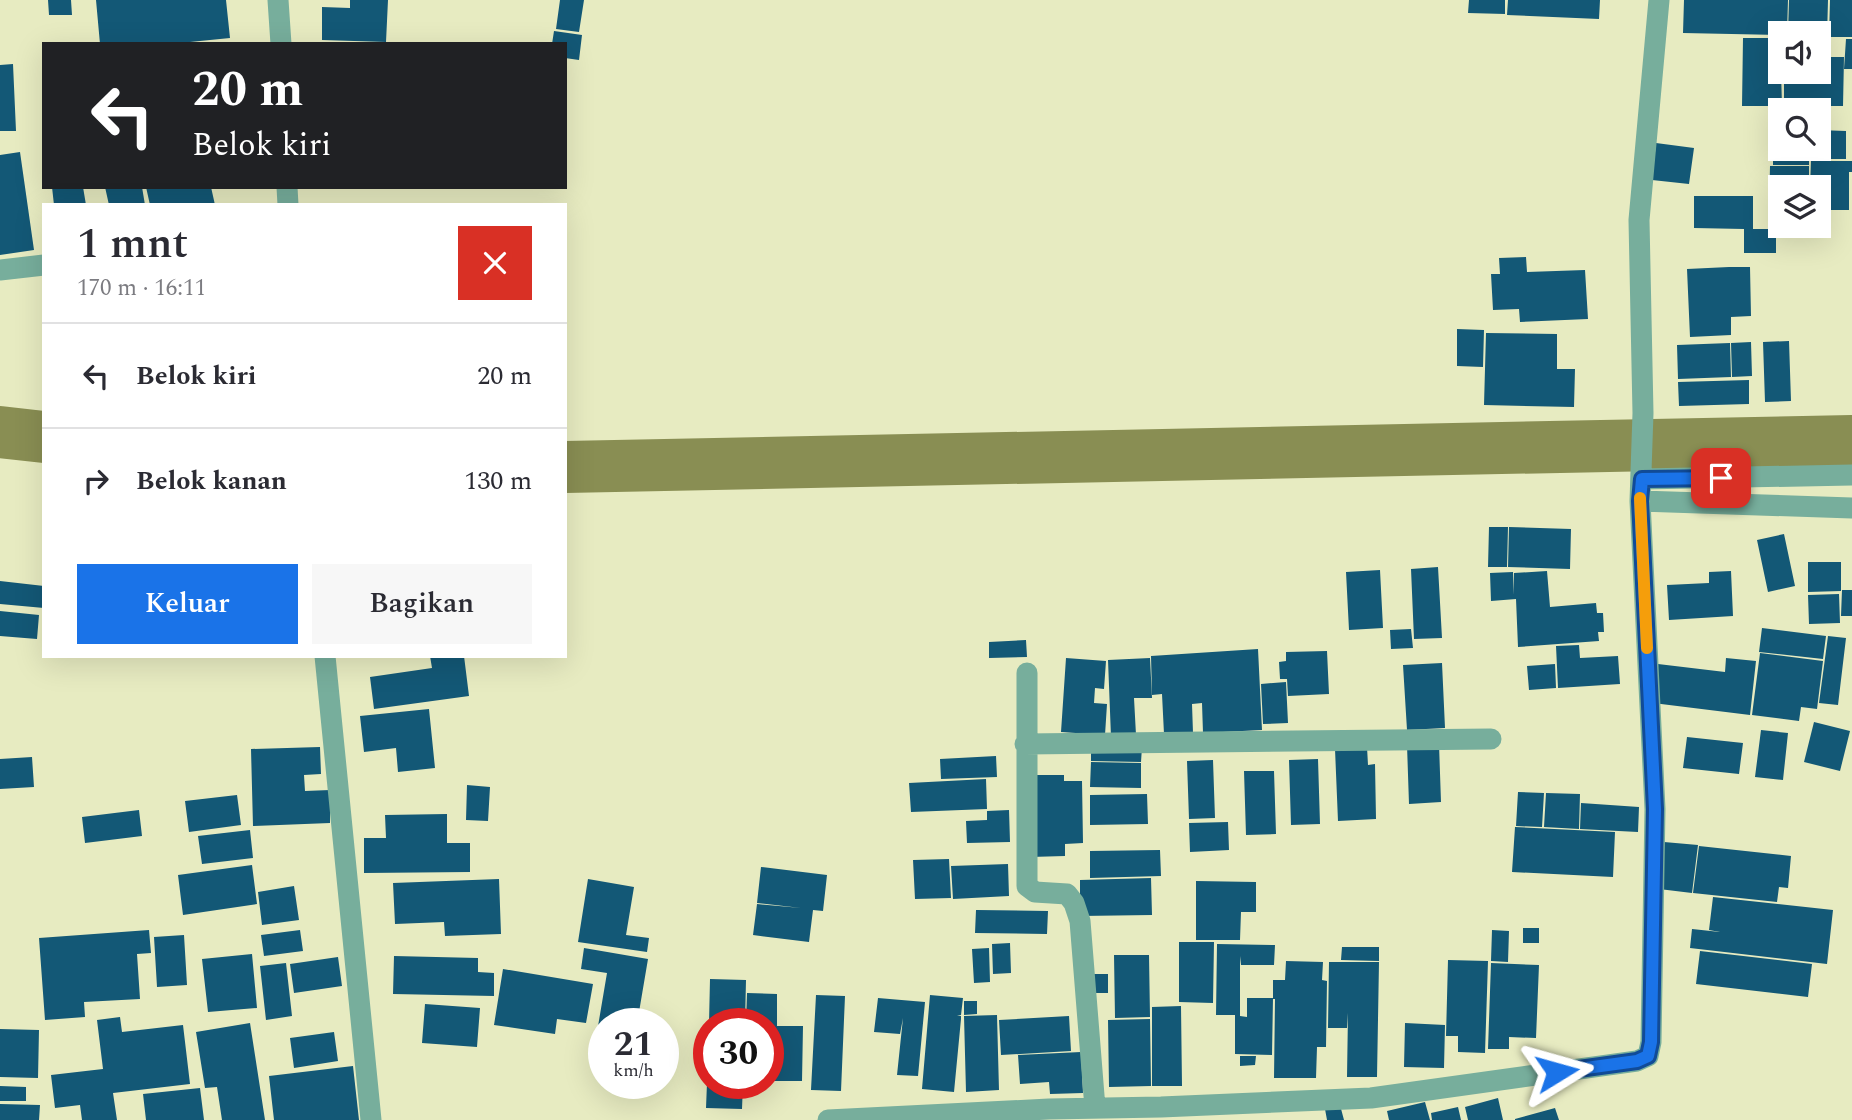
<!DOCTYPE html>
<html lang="id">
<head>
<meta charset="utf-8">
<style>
  body { margin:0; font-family:Spectral,serif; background:#f7f7f7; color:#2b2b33; height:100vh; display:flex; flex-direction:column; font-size:26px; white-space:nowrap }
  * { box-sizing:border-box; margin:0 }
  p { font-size:23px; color:#7c7c81 }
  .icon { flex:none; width:38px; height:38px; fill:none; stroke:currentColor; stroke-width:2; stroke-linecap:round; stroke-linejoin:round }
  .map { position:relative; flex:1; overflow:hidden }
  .drawer { position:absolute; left:42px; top:203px; width:525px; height:455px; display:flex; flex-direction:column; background:#fff; border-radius:0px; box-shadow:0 7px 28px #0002 }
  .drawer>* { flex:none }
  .hud { position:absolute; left:42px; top:42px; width:525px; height:147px; border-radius:0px; box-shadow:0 7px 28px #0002; background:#202124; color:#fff; overflow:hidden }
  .tools { position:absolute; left:1768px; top:21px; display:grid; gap:14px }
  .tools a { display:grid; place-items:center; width:63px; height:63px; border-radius:0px; background:#fff; box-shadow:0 7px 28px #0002; font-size:35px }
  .speed { position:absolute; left:588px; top:1008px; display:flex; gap:14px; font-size:35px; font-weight:700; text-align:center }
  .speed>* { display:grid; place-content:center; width:91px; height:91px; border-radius:50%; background:#fff; box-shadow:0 7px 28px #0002; line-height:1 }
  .speed small { font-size:18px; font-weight:400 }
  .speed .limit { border:10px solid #d22; background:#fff; color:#111 }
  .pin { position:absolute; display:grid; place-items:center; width:60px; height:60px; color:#fff; margin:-30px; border-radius:14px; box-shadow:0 4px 10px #0006 }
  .me { position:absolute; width:77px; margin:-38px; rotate:82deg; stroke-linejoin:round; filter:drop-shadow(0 0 5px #0008) }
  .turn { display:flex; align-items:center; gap:24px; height:147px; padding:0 35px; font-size:32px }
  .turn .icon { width:91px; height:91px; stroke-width:2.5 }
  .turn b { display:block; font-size:49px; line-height:60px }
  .round { display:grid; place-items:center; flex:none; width:74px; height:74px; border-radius:0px; background:#f7f7f7 }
  .summary { display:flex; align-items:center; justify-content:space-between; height:119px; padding:0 35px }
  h1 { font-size:42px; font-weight:600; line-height:52px }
  .action { display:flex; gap:14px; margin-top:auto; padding:14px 35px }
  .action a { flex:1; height:80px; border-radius:0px; background:#1a73e8; color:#fff; font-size:28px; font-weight:600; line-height:80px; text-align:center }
  .action a+a { background:#f7f7f7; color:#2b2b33 }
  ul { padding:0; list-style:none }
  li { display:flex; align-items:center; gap:21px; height:105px; padding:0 35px; border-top:2px solid #e1e1e2 }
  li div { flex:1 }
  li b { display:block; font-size:26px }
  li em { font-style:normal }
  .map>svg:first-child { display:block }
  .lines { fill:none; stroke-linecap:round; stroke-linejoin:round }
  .river { stroke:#898e53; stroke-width:52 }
  .building { fill:#135876 }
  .street { stroke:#77ae9c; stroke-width:21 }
  .route-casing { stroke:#114b97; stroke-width:18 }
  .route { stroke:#1a73e8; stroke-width:12 }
  .slow { stroke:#f59e0b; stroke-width:12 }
</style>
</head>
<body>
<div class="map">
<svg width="1852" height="1120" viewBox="0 0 1852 1120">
  <rect width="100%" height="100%" fill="#e7ebc1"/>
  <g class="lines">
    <path class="river" d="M0,432L44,437
      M565,467L1852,441"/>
  </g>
  <path class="building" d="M48,0H71L72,15H49Z
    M96,0H226L230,38L170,44H100Z
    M350,0H388L386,42L322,40V7L350,8Z
    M560,0H584L579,32L556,29Z
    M1469,0H1505V14L1468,13Z
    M1508,0H1600L1599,19L1507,15Z
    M1684,0H1788L1787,33H1780V35L1683,33Z
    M1789,0H1828L1827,37L1818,36V33H1788Z
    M1830,0H1852V37H1829Z
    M554,31L582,35L579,60L565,58V44H552Z
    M1743,38H1780L1782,106H1742Z
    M1818,38H1829V57H1844L1843,106H1784V72H1818Z
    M1846,39H1852V69H1844Z
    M13,64L16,131H0V65Z
    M1818,130L1846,131V159H1812V149H1818Z
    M1773,139H1780V149H1809V165H1773Z
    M1656,143L1694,148L1689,184L1652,180Z
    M20,152L34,250L0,255V155Z
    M1811,161H1852V172H1849V210H1818V187H1810Z
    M1770,166H1809V187H1780V212H1769Z
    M52,187H83L86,205H54Z
    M105,187H142L145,205H109Z
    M146,187H211L215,205H150Z
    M1694,196H1753V229H1776V253H1744V229L1694,228Z
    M1526,257L1527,272L1585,270L1588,319L1520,322L1519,309L1493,310L1491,274H1500L1499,258Z
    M1729,267H1750L1751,316L1731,317V335L1690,337L1687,269Z
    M1457,329L1484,330L1483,367L1457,366Z
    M1486,333L1557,334V369H1575L1574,407L1484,405Z
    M1789,341L1791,401L1765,402L1763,342Z
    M1751,342L1752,376L1732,377L1731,343Z
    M1730,343L1731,377L1678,379L1677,345Z
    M1749,380V404L1679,406L1678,382Z
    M1489,527H1508L1507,567H1488Z
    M1509,527L1571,529L1570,569L1508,567Z
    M1784,534L1795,586L1768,592L1757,540Z
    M1808,562H1841V591L1808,592Z
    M1438,567L1442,638L1414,639L1411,569Z
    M1380,570L1383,628L1349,630L1346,572Z
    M1547,571L1550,607L1596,603L1597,613H1603L1604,632H1598L1599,641L1518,647L1516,599L1491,601L1490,573L1513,572L1514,595V573Z
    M1731,571L1733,616L1669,620L1667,585L1709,583V572Z
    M0,581L44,586V608L0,604Z
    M1842,590H1852V616H1841Z
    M1839,594L1840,623L1809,624L1808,595Z
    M0,611L39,615L37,639L0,636Z
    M1762,628L1826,636L1823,659L1759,652Z
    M1411,629L1413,648L1391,649L1390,630Z
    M1828,636L1846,638L1838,705L1819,703Z
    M1026,640L1027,657L989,658V642Z
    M1579,645L1580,658L1618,656L1620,684L1558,688L1556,646Z
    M1258,649L1262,730L1203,733L1202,703L1192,704L1193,733L1164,734L1162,694L1152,695L1151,656Z
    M1327,651L1329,694L1288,696L1287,679H1280L1279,662L1286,661V652Z
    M1760,653L1823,661L1817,709L1801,707L1799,721L1752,715Z
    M430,656H464L469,696L374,709L370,677L432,668Z
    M1066,658L1106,661L1104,689L1095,688L1094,703L1107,704L1105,735L1061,732Z
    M1150,658L1152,698H1134L1136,735L1111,737L1108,660Z
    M1726,658L1756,661L1750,715L1653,703L1658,664L1725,672Z
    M1442,663L1445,728L1407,730L1403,665Z
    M1555,664L1556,688L1529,690L1527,666Z
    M1286,682L1288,723L1263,724L1261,684Z
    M429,709L435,768L398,772L396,748L364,752L360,716Z
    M1814,722L1850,731L1840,771L1804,762Z
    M1761,730L1788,733L1783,780L1755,777Z
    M1687,737L1743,743L1739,774L1683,768Z
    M1439,744L1441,802L1409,804L1407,745Z
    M1091,745L1142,747L1141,762L1091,761Z
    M320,747L321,774L304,775L305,791L330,790V823L253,826L251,749Z
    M1367,747L1368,765L1375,764L1376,819L1338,821L1335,749Z
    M996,756L997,777L941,779L940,759Z
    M32,757L34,787L0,789V759Z
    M1318,759L1320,824L1291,825L1289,760Z
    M1213,760L1215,818L1189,819L1187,761Z
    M1091,762L1141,763V788L1090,787Z
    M1244,771H1274L1276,834L1246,835Z
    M1029,775H1064V781H1082L1083,843L1065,844V856L1030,857Z
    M986,779L987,809L911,812L909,783Z
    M467,785L490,787L488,821L466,820Z
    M1518,792L1544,793L1542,827L1516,826Z
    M1546,793L1580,794L1579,829L1544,827Z
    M1147,794L1148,824L1090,825V795Z
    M237,795L241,825L189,832L185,801Z
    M1581,803L1639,807L1638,832L1580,829Z
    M139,810L142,836L85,843L82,817Z
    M1009,810L1010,842L967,843L966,821L987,820V811Z
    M447,814V843H470V872L364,873V838H386L385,815Z
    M1228,822L1229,850L1190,852L1189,823Z
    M1515,827L1615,832L1613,877L1512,872Z
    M250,830L253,858L202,864L198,836Z
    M1664,842L1698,845L1692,893L1659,889Z
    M1699,846L1791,856L1788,888L1779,887L1777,902L1693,893Z
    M1160,850L1161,876L1090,878V851Z
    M949,859L951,898L915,899L913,860Z
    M1008,864L1009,896L953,899L951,866Z
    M252,865L257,904L183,915L178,875Z
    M761,867L827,875L823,911L813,910L809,942L753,935L757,904L801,908L757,903Z
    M1151,878L1152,915L1080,916V880Z
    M499,879L501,934L445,936L444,922L395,924L393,883Z
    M588,879L634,887L626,935L649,938L647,952L578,942Z
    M1196,881L1256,882V912H1241L1240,940H1196Z
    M294,886L299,920L262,925L258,892Z
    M1713,897L1833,910L1827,964L1690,948L1692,929L1720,932L1709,930Z
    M976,910L1048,911L1047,934L975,933Z
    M1523,928H1539V943H1523Z
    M149,930L151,953L137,954L140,999L84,1002L85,1017L45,1020L39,938Z
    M300,930L303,951L264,956L261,935Z
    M1492,930L1509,931L1508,962L1491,961Z
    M184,935L187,985L157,987L154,937Z
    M1179,942H1214L1213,1003L1179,1002Z
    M1010,943L1011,973L993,974L992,944Z
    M1217,944L1275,945L1274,965H1241L1240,956V1016L1247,1017V998H1273L1272,1055L1235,1054V1015H1216Z
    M1342,947H1379V961L1341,960Z
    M584,948L648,959L637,1024H604V1046L595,1044L607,973L581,969Z
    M989,948L990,982L974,983L972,949Z
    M1700,951L1812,964L1808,997L1696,984Z
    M252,954L257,1008L208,1012L202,959Z
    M1114,955H1149L1150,1017L1115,1018Z
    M394,956L478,958V972L494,973V996L393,994Z
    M338,957L342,986L294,993L290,964Z
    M1448,960L1488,961L1485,1053L1458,1052V1036H1446Z
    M1286,961L1323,962L1322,980L1327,981L1326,1047H1317L1316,1078H1274L1275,999H1273V980H1285Z
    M1329,962H1379L1377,1077H1347L1348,1013L1347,1028H1328Z
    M286,963L292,1016L266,1020L260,966Z
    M1491,963L1539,965L1536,1038L1509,1037V1049H1488Z
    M503,969L593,984L586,1023L557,1019L555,1034L494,1025Z
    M1092,974H1108V993H1092Z
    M710,979L746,980L745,1024H709Z
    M747,993L777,994V1026H803L802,1081H768V1024H746Z
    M816,995L845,996L841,1091L811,1090Z
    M930,995L963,998L961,1015H957L961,1016V1019L954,1092L922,1089Z
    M878,998L925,1002L918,1076L897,1075L903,1018L900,1034L874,1032Z
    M964,1001H977V1014L964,1015Z
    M425,1004L480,1008L477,1047L422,1043Z
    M1181,1006L1182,1086H1152V1007Z
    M997,1015L999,1090L966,1092L964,1016Z
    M1069,1016L1071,1051L1001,1055L999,1020Z
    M120,1017L122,1032L183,1025L190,1084L113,1093L117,1120H82L80,1105L55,1108L51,1075L103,1069L97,1020Z
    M1150,1019L1151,1086L1109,1087L1108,1020Z
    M250,1023L265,1120H222L217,1087L205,1088L196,1032Z
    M1405,1023L1445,1025L1444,1068L1404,1067Z
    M0,1029L39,1030L38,1078L0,1077Z
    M334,1032L338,1061L294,1068L290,1038Z
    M1081,1052L1083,1093L1050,1094L1049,1082L1020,1084L1018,1055Z
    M1240,1056H1256L1255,1065L1240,1066Z
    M353,1066L359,1120H274L269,1076Z
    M707,1083H743L742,1109L706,1108Z
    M0,1086L26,1087V1101H0Z
    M200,1088L204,1120H146L143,1094Z
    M1498,1098L1503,1120H1468L1465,1107Z
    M1425,1102L1430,1120H1389L1387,1111Z
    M0,1104L40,1105L39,1120H0Z
    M1340,1105L1344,1120H1327L1325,1109Z
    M1458,1107L1461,1120H1432L1431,1113Z
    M1555,1108L1559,1120H1515V1119Z"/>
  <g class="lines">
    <path class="street" d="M278,0L281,44
      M287,187L288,205
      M0,270L44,265
      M1642,479L1852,475
      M1640,501L1852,508
      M325,656L371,1120
      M1027,673V886L1035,892L1067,894L1074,903L1080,921L1095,1108
      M1025,744L1491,739
      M828,1120L1049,1109L1161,1107L1371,1098L1637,1061L1648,1056L1651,1042L1655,809L1640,501L1643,413L1639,220L1659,0"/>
  </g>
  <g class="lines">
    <defs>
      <path id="route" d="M1557,1072L1637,1061L1648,1056L1651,1042L1655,809L1640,501L1642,479L1721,478"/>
    </defs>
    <use href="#route" class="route-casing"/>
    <use href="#route" class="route"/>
    <path class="slow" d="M1640,498L1647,648"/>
  </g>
</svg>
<div class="tools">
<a><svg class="icon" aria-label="sound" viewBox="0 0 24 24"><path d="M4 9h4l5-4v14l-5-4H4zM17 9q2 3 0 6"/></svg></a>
<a><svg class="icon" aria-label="search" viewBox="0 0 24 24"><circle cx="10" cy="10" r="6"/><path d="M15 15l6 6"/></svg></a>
<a><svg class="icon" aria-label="layers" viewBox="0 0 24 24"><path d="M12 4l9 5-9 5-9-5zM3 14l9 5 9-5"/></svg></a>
</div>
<div class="speed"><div>21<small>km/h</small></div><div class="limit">30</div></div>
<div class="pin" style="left:1721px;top:478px;background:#d93025"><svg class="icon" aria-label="arrive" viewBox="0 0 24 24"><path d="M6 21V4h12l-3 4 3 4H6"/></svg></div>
<svg class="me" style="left:1557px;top:1072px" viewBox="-20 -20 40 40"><path d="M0-17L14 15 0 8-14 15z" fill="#1a73e8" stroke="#fff" stroke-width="4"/></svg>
<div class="hud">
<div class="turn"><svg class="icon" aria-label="left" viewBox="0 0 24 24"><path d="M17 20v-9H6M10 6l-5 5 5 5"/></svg><div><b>20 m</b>Belok kiri</div></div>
</div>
<section class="drawer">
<div class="summary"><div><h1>1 mnt</h1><p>170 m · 16:11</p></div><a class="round" style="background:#d93025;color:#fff"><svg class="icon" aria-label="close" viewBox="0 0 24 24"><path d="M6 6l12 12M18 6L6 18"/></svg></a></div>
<ul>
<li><svg class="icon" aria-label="left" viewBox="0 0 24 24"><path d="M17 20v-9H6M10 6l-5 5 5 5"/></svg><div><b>Belok kiri</b></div><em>20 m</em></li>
<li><svg class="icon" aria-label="right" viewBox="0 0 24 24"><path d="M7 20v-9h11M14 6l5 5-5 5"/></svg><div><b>Belok kanan</b></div><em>130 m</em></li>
</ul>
<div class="action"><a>Keluar</a><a>Bagikan</a></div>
</section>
</div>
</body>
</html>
